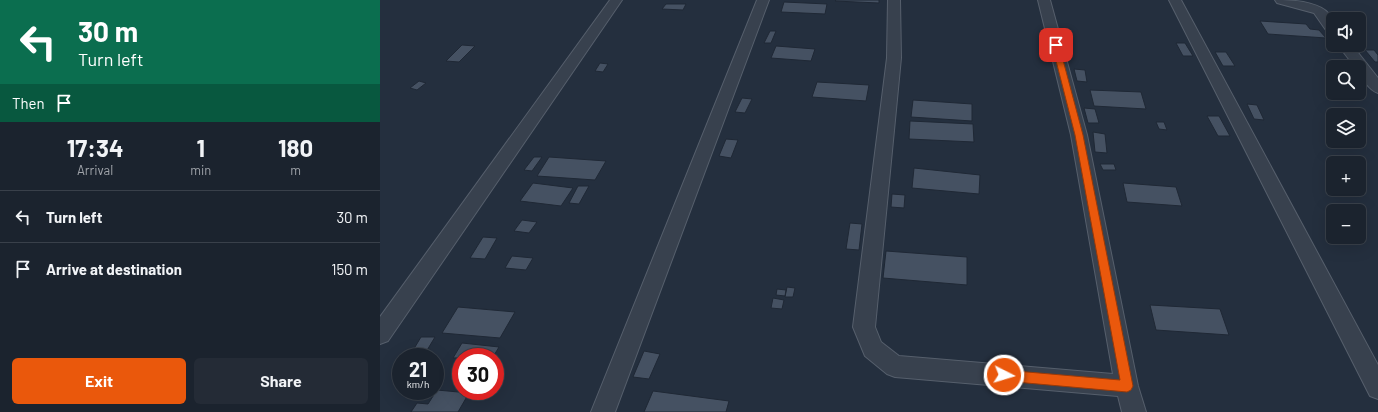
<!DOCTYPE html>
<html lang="en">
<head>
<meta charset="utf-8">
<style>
  body { margin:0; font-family:Barlow,sans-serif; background:#242b36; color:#f1f3f6; height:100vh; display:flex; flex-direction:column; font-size:15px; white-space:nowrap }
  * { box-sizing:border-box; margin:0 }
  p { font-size:13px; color:#a0a4aa }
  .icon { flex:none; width:22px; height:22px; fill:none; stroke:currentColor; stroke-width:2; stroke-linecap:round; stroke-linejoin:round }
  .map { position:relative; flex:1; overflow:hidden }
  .panel { display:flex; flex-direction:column; background:#1b232e; width:380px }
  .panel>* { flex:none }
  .hud { background:#0b6e4f; color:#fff; overflow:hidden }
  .buttons { position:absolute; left:946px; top:12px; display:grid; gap:8px }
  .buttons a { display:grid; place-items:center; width:40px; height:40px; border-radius:6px; background:#1b232e; box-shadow:0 4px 16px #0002,0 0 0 1px #39404a; font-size:20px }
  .speed { position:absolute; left:12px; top:348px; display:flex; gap:8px; font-size:20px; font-weight:700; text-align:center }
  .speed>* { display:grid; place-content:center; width:52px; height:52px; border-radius:50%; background:#1b232e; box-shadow:0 4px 16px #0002,0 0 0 1px #39404a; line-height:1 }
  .speed small { font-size:10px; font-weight:400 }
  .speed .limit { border:6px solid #d22; background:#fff; color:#111 }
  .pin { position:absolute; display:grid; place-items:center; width:34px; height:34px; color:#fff; margin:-17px; border-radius:8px; box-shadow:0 2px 6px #0006 }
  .me { position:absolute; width:44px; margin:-22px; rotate:95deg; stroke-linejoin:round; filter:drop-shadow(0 0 3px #0008) }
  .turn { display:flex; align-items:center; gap:14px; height:84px; padding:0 12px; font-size:18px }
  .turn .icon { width:52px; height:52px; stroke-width:2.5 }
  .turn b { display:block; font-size:28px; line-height:34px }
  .then { display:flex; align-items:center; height:38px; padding:0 12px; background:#0003; gap:8px; font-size:15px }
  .eta { display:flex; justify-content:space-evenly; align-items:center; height:68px; text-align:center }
  .eta b { font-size:24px; font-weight:700; line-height:28px }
  .cta { display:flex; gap:8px; margin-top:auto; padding:8px 12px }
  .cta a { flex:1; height:46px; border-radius:6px; background:#ea580c; color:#fff; font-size:16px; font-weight:700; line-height:46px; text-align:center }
  .cta a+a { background:#242b36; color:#f1f3f6 }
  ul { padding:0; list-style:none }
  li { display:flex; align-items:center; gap:12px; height:52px; padding:0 12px; border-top:1px solid #39404a }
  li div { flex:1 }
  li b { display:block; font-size:15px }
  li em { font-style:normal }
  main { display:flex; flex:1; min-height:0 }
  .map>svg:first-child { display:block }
  .building { fill:#455162; stroke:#1f2835 }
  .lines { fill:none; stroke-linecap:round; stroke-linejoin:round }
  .street-casing { stroke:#565f6c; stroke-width:2 }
  .street { fill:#38414e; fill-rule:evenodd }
  .route { fill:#ea580c; stroke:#983908 }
</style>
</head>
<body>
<main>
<section class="panel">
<div class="hud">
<div class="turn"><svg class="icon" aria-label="left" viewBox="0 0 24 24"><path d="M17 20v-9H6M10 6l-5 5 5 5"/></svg><div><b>30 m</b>Turn left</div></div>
<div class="then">Then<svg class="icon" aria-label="arrive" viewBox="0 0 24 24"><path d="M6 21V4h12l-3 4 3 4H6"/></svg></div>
</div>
<div class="eta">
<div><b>17:34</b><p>Arrival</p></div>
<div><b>1</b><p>min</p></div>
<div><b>180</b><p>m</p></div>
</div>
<ul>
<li><svg class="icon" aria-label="left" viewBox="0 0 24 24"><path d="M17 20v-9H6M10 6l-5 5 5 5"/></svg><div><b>Turn left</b></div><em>30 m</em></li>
<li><svg class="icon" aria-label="arrive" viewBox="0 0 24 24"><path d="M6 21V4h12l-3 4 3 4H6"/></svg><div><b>Arrive at destination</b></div><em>150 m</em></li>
</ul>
<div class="cta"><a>Exit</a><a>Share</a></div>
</section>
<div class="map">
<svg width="998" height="412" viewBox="0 0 998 412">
  <rect width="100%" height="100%" fill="#242f3e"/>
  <path class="building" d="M456,0H499V3L455,1Z
    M404,2L447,4L445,14L401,12Z
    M286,4H306L303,10L282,9Z
    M880,21L926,24L930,29L939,30L946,38L888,34Z
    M390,31H396L391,43H384Z
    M796,43H805L813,56H803Z
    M82,45L95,46L79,62L66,61Z
    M396,46L435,49L431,61L391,58Z
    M985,50H994L998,55V62H995Z
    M835,52H846L855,66H843Z
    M220,63L228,64L223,72L215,71Z
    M694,69L705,70L707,82L697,81Z
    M39,81L46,83L37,90L30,88Z
    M437,82L489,85L486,101L432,97Z
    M710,90L761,92L766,109L714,106Z
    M362,98L372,99L365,113L355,112Z
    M533,100L592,104V121L531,117Z
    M867,104L877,105L884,120L874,119Z
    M704,108L715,109L719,123H708Z
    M827,116H839L850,136H838Z
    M530,121L593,124L594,142L529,139Z
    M776,122H784L787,130L779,129Z
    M713,132L725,134L727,153L715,152Z
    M346,139L358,140L351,158L339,156Z
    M154,157H162L152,171L144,170Z
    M169,157L226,161L215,180L157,176Z
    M720,164H734L736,170H723Z
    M534,168L600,175L599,194L532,188Z
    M153,183L193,188L181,206L140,201Z
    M743,183L796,187L802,206L747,202Z
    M198,186H209L199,204L189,203Z
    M512,194L525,195L524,208L511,207Z
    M142,220L157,222L149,233L134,231Z
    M470,223L482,224L479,250L466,249Z
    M103,237L117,238L105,259L90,258Z
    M506,251L587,257V285L503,278Z
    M132,256L153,258L146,270L125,268Z
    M407,287L415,288L413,297H405Z
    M397,289L406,290L405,296L396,295Z
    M393,298L404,300L402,309L391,308Z
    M770,305L840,309L849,335L776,330Z
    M78,307L135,312L120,338L62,333Z
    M41,337H55L43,357H29Z
    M82,343L119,347L113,357L73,358Z
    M264,351L280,354L269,379L253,377Z
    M57,390L89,393L78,412H31L37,403L48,404Z
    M273,391L349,401L346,412H264Z"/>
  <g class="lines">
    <defs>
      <path id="street" d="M230,0H242L8,341L0,344V317Z
        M377,0H389L235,412H211Z
        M508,0H520L521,58L495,327L501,342L519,356L733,374L691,135L658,0H670L707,135L758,386L766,412H742L738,396L515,377L507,374L485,356L473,327L507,58Z
        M789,0H801L998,365V399L990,396Z
        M895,0C912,0 947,1 953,21C954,25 953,30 953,34L948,33L934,13L897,3Z
        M958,45H972L998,78V93C989,90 979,76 979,67H975Z"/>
    </defs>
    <use href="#street" class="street-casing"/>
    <use href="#street" class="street"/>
  </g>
  <path class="route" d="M673,43L679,45L703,135L753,386L751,390L747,392L624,381L619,379L618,375L619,371L624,370L740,380L695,135L672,45Z"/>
</svg>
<div class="buttons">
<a><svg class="icon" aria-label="sound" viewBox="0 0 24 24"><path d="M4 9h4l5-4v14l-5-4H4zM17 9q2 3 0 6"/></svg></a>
<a><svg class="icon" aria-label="search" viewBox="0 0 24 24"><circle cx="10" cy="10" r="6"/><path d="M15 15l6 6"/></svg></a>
<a><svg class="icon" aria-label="layers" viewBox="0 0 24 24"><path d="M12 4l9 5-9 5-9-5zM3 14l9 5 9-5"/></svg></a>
<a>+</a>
<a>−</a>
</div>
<div class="speed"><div>21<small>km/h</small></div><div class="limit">30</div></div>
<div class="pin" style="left:676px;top:45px;background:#d93025"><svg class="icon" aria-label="arrive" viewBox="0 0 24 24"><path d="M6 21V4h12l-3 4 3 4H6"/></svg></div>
<svg class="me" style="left:624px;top:375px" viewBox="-20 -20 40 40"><circle r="17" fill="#ea580c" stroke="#fff" stroke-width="3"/><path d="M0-11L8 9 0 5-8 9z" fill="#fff"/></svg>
</div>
</main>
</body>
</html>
